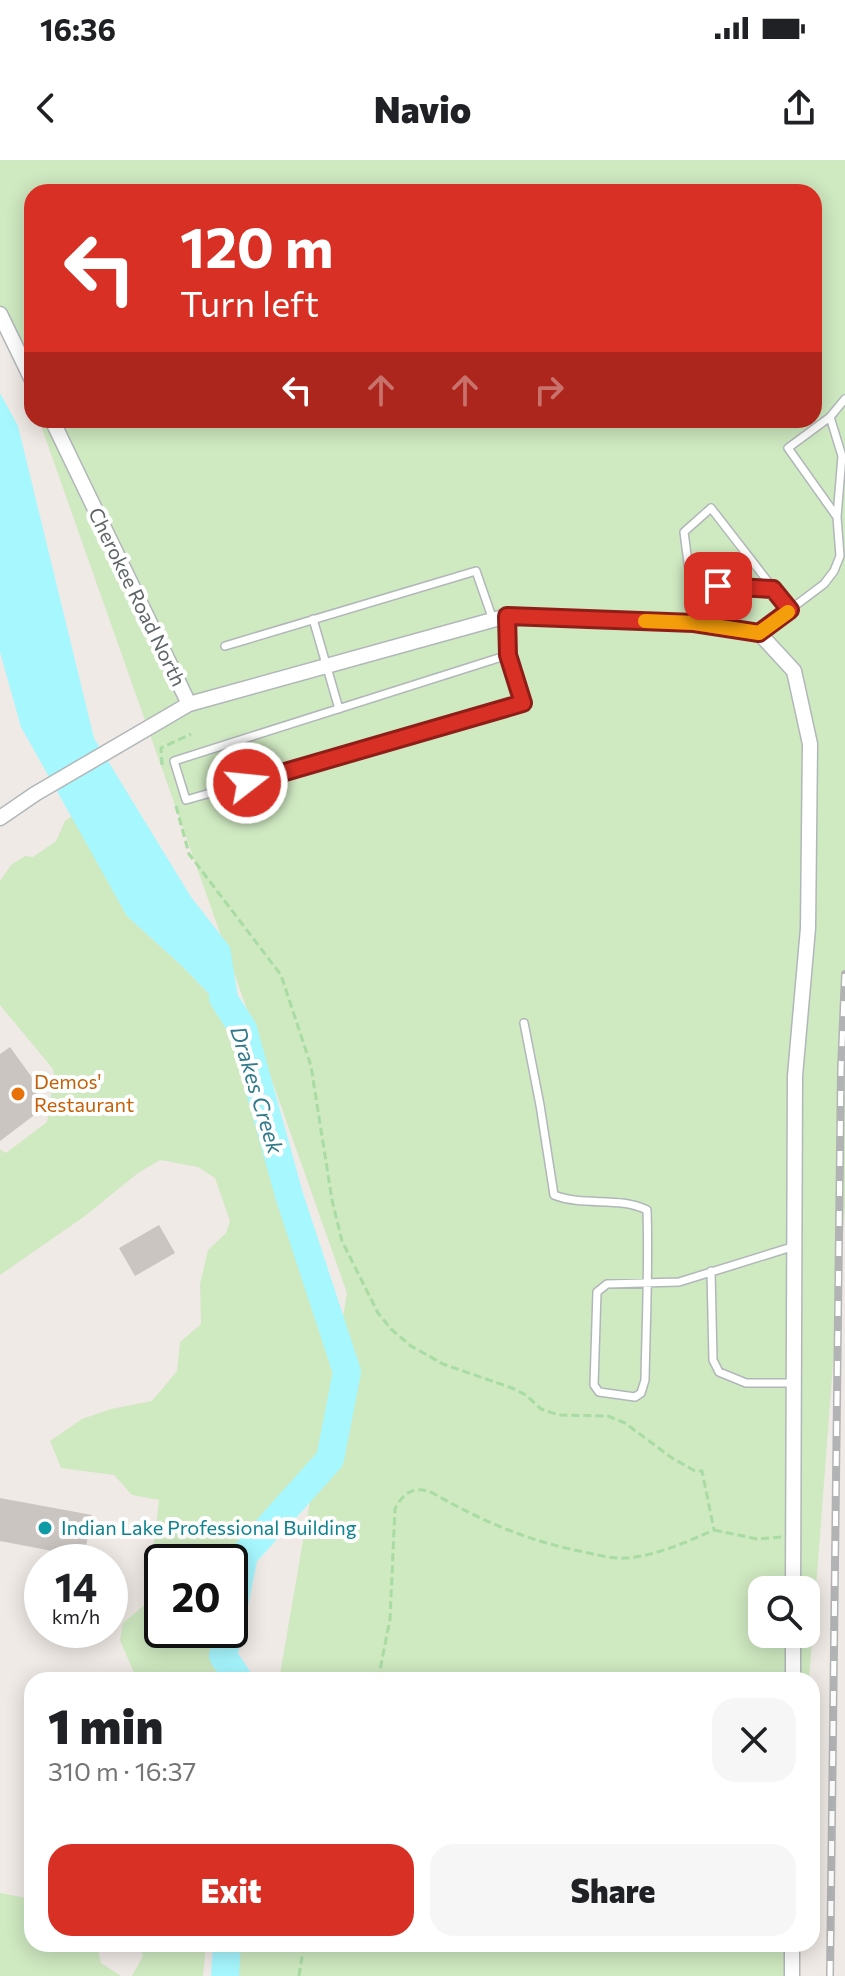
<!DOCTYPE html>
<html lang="en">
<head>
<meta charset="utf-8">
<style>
  body { margin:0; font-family:Commissioner,sans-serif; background:#f6f6f6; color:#202124; height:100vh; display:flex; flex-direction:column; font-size:30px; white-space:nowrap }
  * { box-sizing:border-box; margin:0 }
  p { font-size:26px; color:#757577 }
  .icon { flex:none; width:44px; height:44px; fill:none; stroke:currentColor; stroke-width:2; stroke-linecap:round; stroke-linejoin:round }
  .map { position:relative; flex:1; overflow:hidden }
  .panel { position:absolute; left:24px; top:1512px; width:796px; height:280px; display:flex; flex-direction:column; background:#fff; border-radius:24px; box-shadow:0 4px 20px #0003 }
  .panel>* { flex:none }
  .guide { position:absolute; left:24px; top:24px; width:798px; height:244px; border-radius:24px; box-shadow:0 4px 20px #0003; background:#d93025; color:#fff; overflow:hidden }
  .controls { position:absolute; left:748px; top:1416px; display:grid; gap:16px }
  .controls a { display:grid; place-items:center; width:72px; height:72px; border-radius:16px; background:#fff; box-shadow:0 4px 20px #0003; font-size:40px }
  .speed { position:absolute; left:24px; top:1384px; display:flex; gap:16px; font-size:40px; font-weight:700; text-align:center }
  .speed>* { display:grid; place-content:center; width:104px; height:104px; border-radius:50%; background:#fff; box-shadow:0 4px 20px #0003; line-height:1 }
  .speed small { font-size:20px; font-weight:400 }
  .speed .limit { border:4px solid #111; border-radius:12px; background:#fff; color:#111 }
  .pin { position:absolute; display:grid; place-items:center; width:68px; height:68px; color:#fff; margin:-34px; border-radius:16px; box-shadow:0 4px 12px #0006 }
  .me { position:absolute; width:88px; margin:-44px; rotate:74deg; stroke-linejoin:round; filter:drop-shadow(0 0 6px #0008) }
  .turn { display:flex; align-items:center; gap:28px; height:168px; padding:0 24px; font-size:36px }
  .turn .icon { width:104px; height:104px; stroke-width:2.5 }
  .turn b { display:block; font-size:56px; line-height:68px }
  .lanes { display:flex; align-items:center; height:76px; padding:0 24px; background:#0003; justify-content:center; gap:40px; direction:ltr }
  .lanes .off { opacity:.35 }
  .round { display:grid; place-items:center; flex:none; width:84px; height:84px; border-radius:24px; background:#f6f6f6 }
  .head { display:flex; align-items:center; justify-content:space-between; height:136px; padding:0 24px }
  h1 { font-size:48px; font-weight:800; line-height:60px }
  .button { display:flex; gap:16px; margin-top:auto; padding:16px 24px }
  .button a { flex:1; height:92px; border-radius:24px; background:#d93025; color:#fff; font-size:32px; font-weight:800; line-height:92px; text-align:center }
  .button a+a { background:#f6f6f6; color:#202124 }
  .status { display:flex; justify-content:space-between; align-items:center; height:56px; padding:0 40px; background:#fff; direction:ltr }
  .status svg { height:22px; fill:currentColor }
  header { display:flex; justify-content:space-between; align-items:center; height:104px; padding:0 24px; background:#fff; font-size:36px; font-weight:800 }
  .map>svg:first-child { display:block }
  .green { fill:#cfe9c1; fill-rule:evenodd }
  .water { fill:#a7f7ff }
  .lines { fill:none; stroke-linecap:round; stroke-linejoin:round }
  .river { stroke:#a7f7ff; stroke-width:28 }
  .building { fill:#cbc5c2 }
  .service-casing { stroke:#b1b7b9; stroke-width:10 }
  .minor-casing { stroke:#b1b7b9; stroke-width:17 }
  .path { stroke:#a8dca3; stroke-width:3; stroke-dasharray:8 4; stroke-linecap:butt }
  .service { stroke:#fff; stroke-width:7 }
  .minor { stroke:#fff; stroke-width:14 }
  .rail-casing { stroke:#b2b3b4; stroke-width:8 }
  .rail { stroke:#fff; stroke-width:5; stroke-dasharray:15; stroke-linecap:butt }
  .route-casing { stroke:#8d1f18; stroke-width:20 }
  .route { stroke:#d93025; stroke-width:14 }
  .slow { stroke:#f59e0b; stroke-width:14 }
  .food-dot { fill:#e8710a; stroke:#fff; stroke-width:3 }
  .culture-dot { fill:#0f9aa8; stroke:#fff; stroke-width:3 }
  .labels { text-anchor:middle; stroke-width:8; stroke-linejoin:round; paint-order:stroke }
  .street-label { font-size:20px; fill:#5d6567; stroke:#fff }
  .food-label { font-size:20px; fill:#c56008; stroke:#fff; text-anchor:start }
  .culture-label { font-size:20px; fill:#0d838f; stroke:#fff; text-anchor:start }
  .water-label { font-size:22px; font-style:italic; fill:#307b8a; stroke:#fff }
</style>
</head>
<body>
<div class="status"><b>16:36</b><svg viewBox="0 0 49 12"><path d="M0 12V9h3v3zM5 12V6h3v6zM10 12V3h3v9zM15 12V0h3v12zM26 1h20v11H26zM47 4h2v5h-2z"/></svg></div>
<header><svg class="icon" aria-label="back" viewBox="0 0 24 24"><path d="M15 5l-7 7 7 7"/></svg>Navio<svg class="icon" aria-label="share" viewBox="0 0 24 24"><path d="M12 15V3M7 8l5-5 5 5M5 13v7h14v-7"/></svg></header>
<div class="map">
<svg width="845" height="1816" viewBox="0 0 845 1816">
  <rect width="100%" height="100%" fill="#f0eae6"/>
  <path class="green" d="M0,0H845V1046L809,1520H279L314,1317L244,1395L230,1464V1402H162V1470H229L215,1520H137L120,1480L123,1463L147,1443L159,1340L132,1335L114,1315L61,1308L50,1281L82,1259L111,1249L152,1241L177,1211L180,1182L201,1164L200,1124L208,1090L226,1073L230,1061L215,1018L198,1007L160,1000L138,1013L85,1056L0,1115V989L6,993L47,962L54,916L53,909L0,845V721L11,705L25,696L33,697L56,681L65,661L72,656L127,756L181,805L243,869L289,1035L338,1184L347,1133L39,260H814V32H32V240L0,149ZM762,1430H806V1474H762Z
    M0,1733L32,1739V1784H97L101,1803L121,1816H0Z
    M139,1784H206L203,1816H132L143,1796Z
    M233,1784H790L789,1816H227Z"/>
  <path class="water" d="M0,233L18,266L94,578L191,737L230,787L243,869L181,805L127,756L21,567L0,492Z"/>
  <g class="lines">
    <path class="river" d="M223,838L243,869L289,1035L347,1212L330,1299L244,1395L230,1464
      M229,1470L223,1496L239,1520
      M225,1816L227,1784"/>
  </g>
  <path class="building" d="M10,887L41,930L32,937L41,950L0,981V894Z
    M159,1065L175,1093L135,1116L119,1088Z
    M0,1338L92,1355L84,1397L0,1381Z"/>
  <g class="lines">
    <defs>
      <path id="service" d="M830,257L845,239
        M773,429L691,425L684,372L711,348L790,450
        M507,456L508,495L523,543L186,640L174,601L508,495
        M313,459L339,549
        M759,473L824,424L834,411L840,396L837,357L788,288L830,257L842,296L837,357
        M225,486L476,411L493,460
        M524,863L540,945L554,1035C584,1047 619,1036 647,1050C649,1106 646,1164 645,1220L641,1233L635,1237L599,1232L594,1225L597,1132L607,1124L679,1122L795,1086
        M711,1111L713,1200L719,1212L746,1223H794"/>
      <path id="minor" d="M0,154L32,220
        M52,260L189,544
        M0,658L35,634L189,544L507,456L694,463L759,473L794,511L810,584L808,768L795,916L793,1430
        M793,1520V1474
        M792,1816V1784"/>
    </defs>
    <use href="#service" class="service-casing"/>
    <use href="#minor" class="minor-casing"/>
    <path class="path" d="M162,605L161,588L191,574
      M176,646L189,694L281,815L311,906L332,1040L342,1081L378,1153L392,1170L411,1186L443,1204L512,1228L526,1235L541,1249L559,1255L608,1256L625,1263L672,1298L695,1311H702L714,1370
      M714,1370L757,1379L781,1377
      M378,1520L390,1459L395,1349C403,1333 413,1326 431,1332C481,1361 528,1381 584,1392C598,1395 612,1399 626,1398C656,1396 686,1382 714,1370
      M299,1816L304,1784"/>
    <use href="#service" class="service"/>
    <use href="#minor" class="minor"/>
    <defs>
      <path id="rail" d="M830,1816L841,909L845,814"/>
    </defs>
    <use href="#rail" class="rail-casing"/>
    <use href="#rail" class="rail"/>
  </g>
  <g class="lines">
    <defs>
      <path id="route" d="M247,623L523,543L508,495L507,456L694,463L759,473L790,450L773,429L718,426"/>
    </defs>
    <use href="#route" class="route-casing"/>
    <use href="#route" class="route"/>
    <path class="slow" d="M645,461L694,463L759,473L788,452"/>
  </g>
  <circle class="food-dot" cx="18" cy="934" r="8"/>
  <circle class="culture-dot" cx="45" cy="1368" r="8"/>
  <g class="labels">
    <g class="street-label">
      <text transform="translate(137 437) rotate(64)" y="7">Cherokee Road North</text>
    </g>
    <g class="food-label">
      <text x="34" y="929">Demos'<tspan x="34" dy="23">Restaurant</tspan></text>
    </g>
    <g class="culture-label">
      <text x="61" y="1375">Indian Lake Professional Building</text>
    </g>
    <g class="water-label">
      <text transform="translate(257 930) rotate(73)" y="8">Drakes Creek</text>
    </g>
  </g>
</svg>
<div class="controls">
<a><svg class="icon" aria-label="search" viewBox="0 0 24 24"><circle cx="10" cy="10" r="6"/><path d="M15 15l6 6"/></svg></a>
</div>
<div class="speed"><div>14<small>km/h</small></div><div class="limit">20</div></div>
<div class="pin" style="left:718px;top:426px;background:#d93025"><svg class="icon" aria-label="arrive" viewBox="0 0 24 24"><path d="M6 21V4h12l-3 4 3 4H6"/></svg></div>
<svg class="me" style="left:247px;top:623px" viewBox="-20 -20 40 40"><circle r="17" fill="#d93025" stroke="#fff" stroke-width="3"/><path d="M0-11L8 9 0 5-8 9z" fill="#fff"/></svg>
<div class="guide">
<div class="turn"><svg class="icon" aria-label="left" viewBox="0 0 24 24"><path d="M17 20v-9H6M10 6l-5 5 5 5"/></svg><div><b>120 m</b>Turn left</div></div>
<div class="lanes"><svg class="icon" aria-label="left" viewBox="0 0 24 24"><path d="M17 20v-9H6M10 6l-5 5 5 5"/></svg><svg class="icon off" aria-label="ahead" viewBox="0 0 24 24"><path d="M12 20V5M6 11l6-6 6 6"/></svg><svg class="icon off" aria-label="ahead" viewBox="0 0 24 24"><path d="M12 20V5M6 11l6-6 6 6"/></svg><svg class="icon off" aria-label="right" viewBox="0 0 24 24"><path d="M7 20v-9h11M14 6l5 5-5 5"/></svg></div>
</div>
<section class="panel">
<div class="head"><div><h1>1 min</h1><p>310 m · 16:37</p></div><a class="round"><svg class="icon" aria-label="close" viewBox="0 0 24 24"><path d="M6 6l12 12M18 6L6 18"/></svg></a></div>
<div class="button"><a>Exit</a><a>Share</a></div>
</section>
</div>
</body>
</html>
